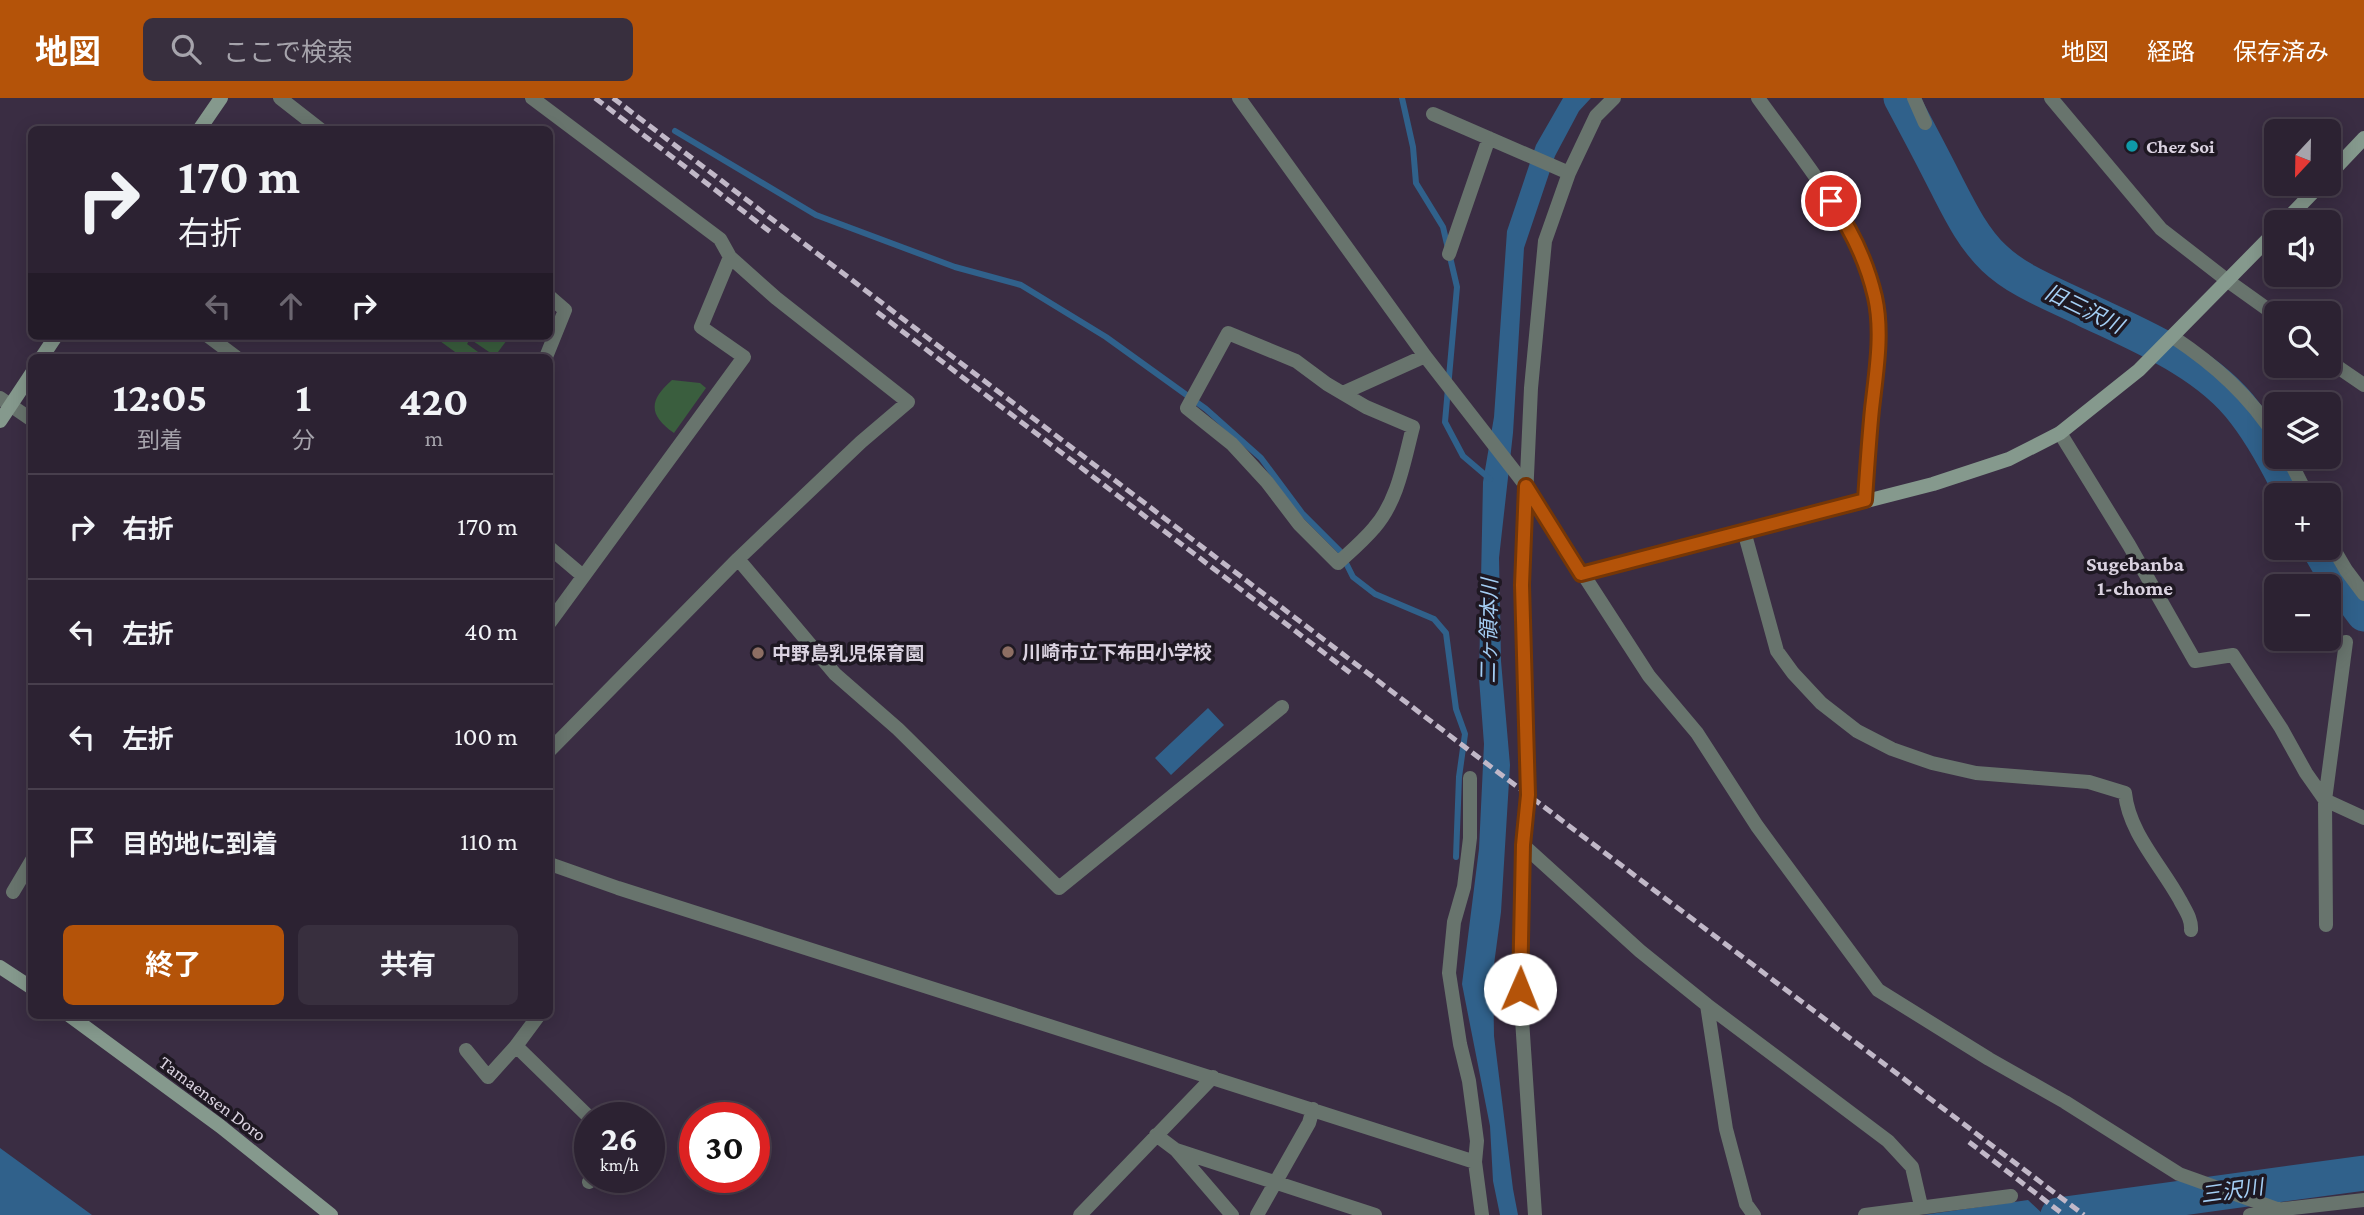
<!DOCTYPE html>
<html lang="ja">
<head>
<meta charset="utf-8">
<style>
  body { margin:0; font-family:"Crimson Pro","Noto Sans JP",serif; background:#382f3e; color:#f1f3f6; height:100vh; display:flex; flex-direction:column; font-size:26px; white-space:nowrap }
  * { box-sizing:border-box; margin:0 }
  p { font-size:23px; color:#a6a4ac }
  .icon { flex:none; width:38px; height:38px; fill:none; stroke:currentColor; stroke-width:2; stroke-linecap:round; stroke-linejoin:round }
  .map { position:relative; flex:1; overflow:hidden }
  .sheet { position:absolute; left:28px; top:256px; width:525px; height:665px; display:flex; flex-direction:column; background:#2c2232; border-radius:10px; box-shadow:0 4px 18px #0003,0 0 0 2px #483f4d }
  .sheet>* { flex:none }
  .top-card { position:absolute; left:28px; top:28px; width:525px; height:214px; border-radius:10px; box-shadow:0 4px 18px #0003,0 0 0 2px #483f4d; background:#2c2232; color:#f1f3f6; overflow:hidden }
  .needle { width:46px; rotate:202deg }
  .buttons { position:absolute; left:2264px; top:21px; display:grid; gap:14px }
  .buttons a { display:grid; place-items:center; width:77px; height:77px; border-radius:10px; background:#2c2232; box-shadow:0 4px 18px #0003,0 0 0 2px #483f4d; font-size:35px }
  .speed { position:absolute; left:574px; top:1004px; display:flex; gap:14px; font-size:35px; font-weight:700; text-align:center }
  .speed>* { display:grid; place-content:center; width:91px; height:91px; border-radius:50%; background:#2c2232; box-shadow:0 4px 18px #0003,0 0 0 2px #483f4d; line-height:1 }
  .speed small { font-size:18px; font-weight:400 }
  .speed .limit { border:10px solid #d22; background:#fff; color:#111 }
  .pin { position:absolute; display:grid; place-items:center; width:60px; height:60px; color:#fff; margin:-30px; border:4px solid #fff; border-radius:50%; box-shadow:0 2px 7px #0007 }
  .me { position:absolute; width:77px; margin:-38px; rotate:1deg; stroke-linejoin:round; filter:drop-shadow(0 0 5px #0008) }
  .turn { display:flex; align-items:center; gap:24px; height:147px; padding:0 35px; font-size:32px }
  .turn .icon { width:91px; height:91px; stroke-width:2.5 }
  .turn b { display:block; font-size:49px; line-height:60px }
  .lanes { display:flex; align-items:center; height:66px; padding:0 35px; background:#0003; justify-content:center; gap:35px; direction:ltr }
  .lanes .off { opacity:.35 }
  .eta { display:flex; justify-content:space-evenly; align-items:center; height:119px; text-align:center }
  .eta b { font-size:42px; font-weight:700; line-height:49px }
  .action { display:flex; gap:14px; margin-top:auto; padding:14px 35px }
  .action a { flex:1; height:80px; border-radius:10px; background:#b45309; color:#fff; font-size:28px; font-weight:700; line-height:80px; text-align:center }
  .action a+a { background:#382f3e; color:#f1f3f6 }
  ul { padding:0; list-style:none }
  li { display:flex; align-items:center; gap:21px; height:105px; padding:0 35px; border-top:2px solid #483f4d }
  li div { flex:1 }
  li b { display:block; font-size:26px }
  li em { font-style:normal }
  header { display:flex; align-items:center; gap:42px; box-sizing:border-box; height:98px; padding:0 35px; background:#b45309; color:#fff }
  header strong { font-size:33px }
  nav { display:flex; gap:38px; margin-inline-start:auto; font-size:24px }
  .search { width:490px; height:63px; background:#382f3e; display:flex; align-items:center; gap:18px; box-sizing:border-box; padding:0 24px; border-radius:10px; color:#a6a4ac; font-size:26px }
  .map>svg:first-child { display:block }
  .green { fill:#3a5e3e }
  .water { fill:#30618b }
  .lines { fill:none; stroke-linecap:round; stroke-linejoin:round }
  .stream { stroke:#30618b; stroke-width:6 }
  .river { stroke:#30618b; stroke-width:35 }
  .street { stroke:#68746d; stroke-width:14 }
  .secondary { stroke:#85998d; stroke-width:14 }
  .rail { stroke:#c1b8c8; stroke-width:5; stroke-dasharray:10 5; stroke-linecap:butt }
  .route-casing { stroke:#753606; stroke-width:18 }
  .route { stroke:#b45309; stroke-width:12 }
  .culture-dot { fill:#0f9aa8; stroke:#1e1822; stroke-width:2.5 }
  .education-dot { fill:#8d6e63; stroke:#1e1822; stroke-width:2.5 }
  .labels { text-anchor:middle; stroke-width:7; stroke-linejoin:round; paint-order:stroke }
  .poi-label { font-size:19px; font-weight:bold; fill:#dad2e0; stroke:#1e1822; text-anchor:start }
  .street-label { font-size:19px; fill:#dad2e0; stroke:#1e1822 }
  .water-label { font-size:21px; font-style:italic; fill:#a4cef4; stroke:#1e1822 }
  .neighbourhood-label { font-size:21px; font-weight:bold; fill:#dad2e0; stroke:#1e1822 }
</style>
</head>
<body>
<header>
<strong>地図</strong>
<div class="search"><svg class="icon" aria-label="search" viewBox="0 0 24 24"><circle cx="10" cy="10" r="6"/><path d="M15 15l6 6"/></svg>ここで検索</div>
<nav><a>地図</a><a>経路</a><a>保存済み</a></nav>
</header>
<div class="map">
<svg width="2364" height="1117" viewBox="0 0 2364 1117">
  <rect width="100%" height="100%" fill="#3a2d43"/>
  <path class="green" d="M433,238H510L495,258L470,241L467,246L485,259H462Z
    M672,282L700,285L706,290L674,335C648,317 649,302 672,282Z"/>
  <path class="water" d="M1563,0H1591L1579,13L1555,58L1524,150L1513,335L1499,460L1501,563L1510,667L1501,814L1493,874L1494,938L1513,1091L1518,1117H1500L1493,1083L1490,1028L1462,886L1479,751L1484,646L1479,580L1483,384L1494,319L1507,133L1536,47Z
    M1208,610L1224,627L1171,677L1155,660Z
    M0,1050L92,1117H0Z
    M2028,1102L2044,1117H1923Z"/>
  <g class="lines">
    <path class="stream" d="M1402,0L1413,49L1416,85L1443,129L1457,189L1445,324L1463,358L1490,381
      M675,33L816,117L955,169L1021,187L1106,239L1206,311L1261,360L1302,415L1340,453L1353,479L1375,496L1434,521L1446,535L1456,611L1465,636L1459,679L1456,759"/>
    <path class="river" d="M1901,0C1916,28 1931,56 1945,84C1959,111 1972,139 1994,160C2019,184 2056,197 2086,212C2141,238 2208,265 2245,315C2265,341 2279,368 2293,397
      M2319,450L2334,476L2364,516
      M2058,1117L2364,1075"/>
    <path class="street" d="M280,0L321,32
      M532,0L720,141L730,159L776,200L908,304L861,344L738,461L550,652
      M1239,0L1425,258L1526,388L1649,578L1697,635L1757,728L1878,892L1989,961L2065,1004L2179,1076L2294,1117
      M1758,0C1800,59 1861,128 1875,201C1883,237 1876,276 1872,312C1869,342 1867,372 1865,402
      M1914,0L1925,25
      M2051,0L2161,131L2228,183L2277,218
      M1433,16L1569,75
      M1449,156L1489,40
      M1228,235L1296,263L1327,286L1366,309L1413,329C1404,363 1398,403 1374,430C1363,443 1350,454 1338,465L1299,426L1267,384L1232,346L1187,310Z
      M208,238L236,259
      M2173,239C2215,267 2250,298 2277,341
      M546,259L565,212L550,199
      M2329,263L2364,287
      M1343,295L1425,258
      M0,300L32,322
      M2060,335L2129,447L2195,563L2233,557L2281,630L2306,675L2325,702L2364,720
      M2288,359L2307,397
      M1744,433L1777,553L1793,575L1821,605L1857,633L1892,651L1932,665L1976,675L2089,684L2125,695C2129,735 2161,767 2180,802C2185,812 2192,821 2191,832
      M2329,443L2346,472L2364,496
      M550,450L583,478
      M738,461L835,576L898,631L1059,790L1282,609
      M550,524L744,259L701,229L730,159
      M1470,680V740L1464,789L1454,824L1449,875L1460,946L1469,983L1477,1043L1475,1064L1482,1117
      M1523,747L1640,853L1707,907L1888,1043L1912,1069L1921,1108
      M550,766L618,790L1475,1064
      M13,794L32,762
      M2326,827L2325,702L2346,544
      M1707,907L1726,1031L1746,1106L1754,1117
      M516,948L590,1020
      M466,952L488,979L516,948L539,917
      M1156,1037L1176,1052L1232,1117
      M1176,1052L1375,1117
      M589,1084L592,1080
      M1080,1117L1213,979
      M1257,1117L1309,1025L1313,1011
      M1535,1117L1520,891L1523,747L1528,697L1522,487L1531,290L1545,143L1569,75L1596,18L1614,0
      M1865,1117L2011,1098
      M2250,1117L2275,1112L2364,1102"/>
    <path class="secondary" d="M199,32L221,0
      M2329,77L2364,40
      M2284,124L2321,86
      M42,259L56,238
      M0,323L32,275
      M1581,476L1933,386L2009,361L2060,335L2139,272L2277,132
      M0,869L32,890
      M69,917L220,1028L331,1117"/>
    <path class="rail" d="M595,0L773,136
      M613,0L1470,653L2084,1117
      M877,214L1353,577
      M1969,1044L2064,1117"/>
  </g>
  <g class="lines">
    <defs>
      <path id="route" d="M1520,891L1523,747L1528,697L1522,487L1526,388L1581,476L1865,402C1867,372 1869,341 1872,311C1876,275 1883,235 1875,199C1867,165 1851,131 1831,103"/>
    </defs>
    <use href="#route" class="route-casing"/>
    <use href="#route" class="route"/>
  </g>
  <circle class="culture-dot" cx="2132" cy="48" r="7"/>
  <g class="education-dot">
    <circle cx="1008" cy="554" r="7"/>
    <circle cx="758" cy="555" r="7"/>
  </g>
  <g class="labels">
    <g class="poi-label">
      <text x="2146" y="55">Chez Soi</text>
      <text x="1022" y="561">川崎市立下布田小学校</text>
      <text x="772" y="562">中野島乳児保育園</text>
    </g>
    <g class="street-label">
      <text transform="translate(213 1000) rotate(37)" y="7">Tamaensen Doro</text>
    </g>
    <g class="water-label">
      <text transform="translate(2084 211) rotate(26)" y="7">旧三沢川</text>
      <text transform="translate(1489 533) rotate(-89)" y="7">二ヶ領本川</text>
      <text transform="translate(2232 1093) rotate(-8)" y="7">三沢川</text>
    </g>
    <g class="neighbourhood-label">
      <text x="2135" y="473">Sugebanba<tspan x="2135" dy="24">1-chome</tspan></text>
    </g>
  </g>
</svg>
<div class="buttons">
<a><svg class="needle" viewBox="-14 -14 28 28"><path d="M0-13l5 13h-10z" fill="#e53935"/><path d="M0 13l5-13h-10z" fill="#a6a4ac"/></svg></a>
<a><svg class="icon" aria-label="sound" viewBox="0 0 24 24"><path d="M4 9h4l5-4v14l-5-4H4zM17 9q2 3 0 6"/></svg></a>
<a><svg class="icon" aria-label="search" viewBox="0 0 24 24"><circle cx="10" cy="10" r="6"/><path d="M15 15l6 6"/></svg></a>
<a><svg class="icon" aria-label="layers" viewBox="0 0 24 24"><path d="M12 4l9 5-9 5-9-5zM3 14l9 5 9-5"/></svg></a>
<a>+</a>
<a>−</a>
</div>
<div class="speed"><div>26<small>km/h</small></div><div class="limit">30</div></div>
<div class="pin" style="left:1831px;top:103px;background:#d93025"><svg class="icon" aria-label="arrive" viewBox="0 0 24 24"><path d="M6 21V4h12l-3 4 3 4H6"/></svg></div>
<svg class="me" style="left:1520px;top:891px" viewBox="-20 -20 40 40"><circle r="19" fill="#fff"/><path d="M0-13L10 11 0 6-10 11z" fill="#b45309"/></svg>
<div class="top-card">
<div class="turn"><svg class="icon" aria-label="right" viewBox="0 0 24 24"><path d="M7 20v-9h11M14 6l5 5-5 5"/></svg><div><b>170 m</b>右折</div></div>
<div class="lanes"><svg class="icon off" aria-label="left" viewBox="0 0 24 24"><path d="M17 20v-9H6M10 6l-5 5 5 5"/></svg><svg class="icon off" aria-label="ahead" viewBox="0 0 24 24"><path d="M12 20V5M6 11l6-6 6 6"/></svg><svg class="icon" aria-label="right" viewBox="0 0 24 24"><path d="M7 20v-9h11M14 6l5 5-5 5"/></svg></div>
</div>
<section class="sheet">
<div class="eta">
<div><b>12:05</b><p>到着</p></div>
<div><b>1</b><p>分</p></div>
<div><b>420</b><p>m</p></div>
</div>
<ul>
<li><svg class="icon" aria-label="right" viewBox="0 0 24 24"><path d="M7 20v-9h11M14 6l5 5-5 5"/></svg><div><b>右折</b></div><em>170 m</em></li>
<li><svg class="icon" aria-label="left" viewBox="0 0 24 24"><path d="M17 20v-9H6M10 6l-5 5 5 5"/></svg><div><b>左折</b></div><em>40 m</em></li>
<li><svg class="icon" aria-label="left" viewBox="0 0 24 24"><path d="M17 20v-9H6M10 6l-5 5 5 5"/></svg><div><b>左折</b></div><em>100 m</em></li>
<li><svg class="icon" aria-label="arrive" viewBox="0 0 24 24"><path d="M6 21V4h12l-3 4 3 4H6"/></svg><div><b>目的地に到着</b></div><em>110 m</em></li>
</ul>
<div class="action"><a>終了</a><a>共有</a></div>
</section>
</div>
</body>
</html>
